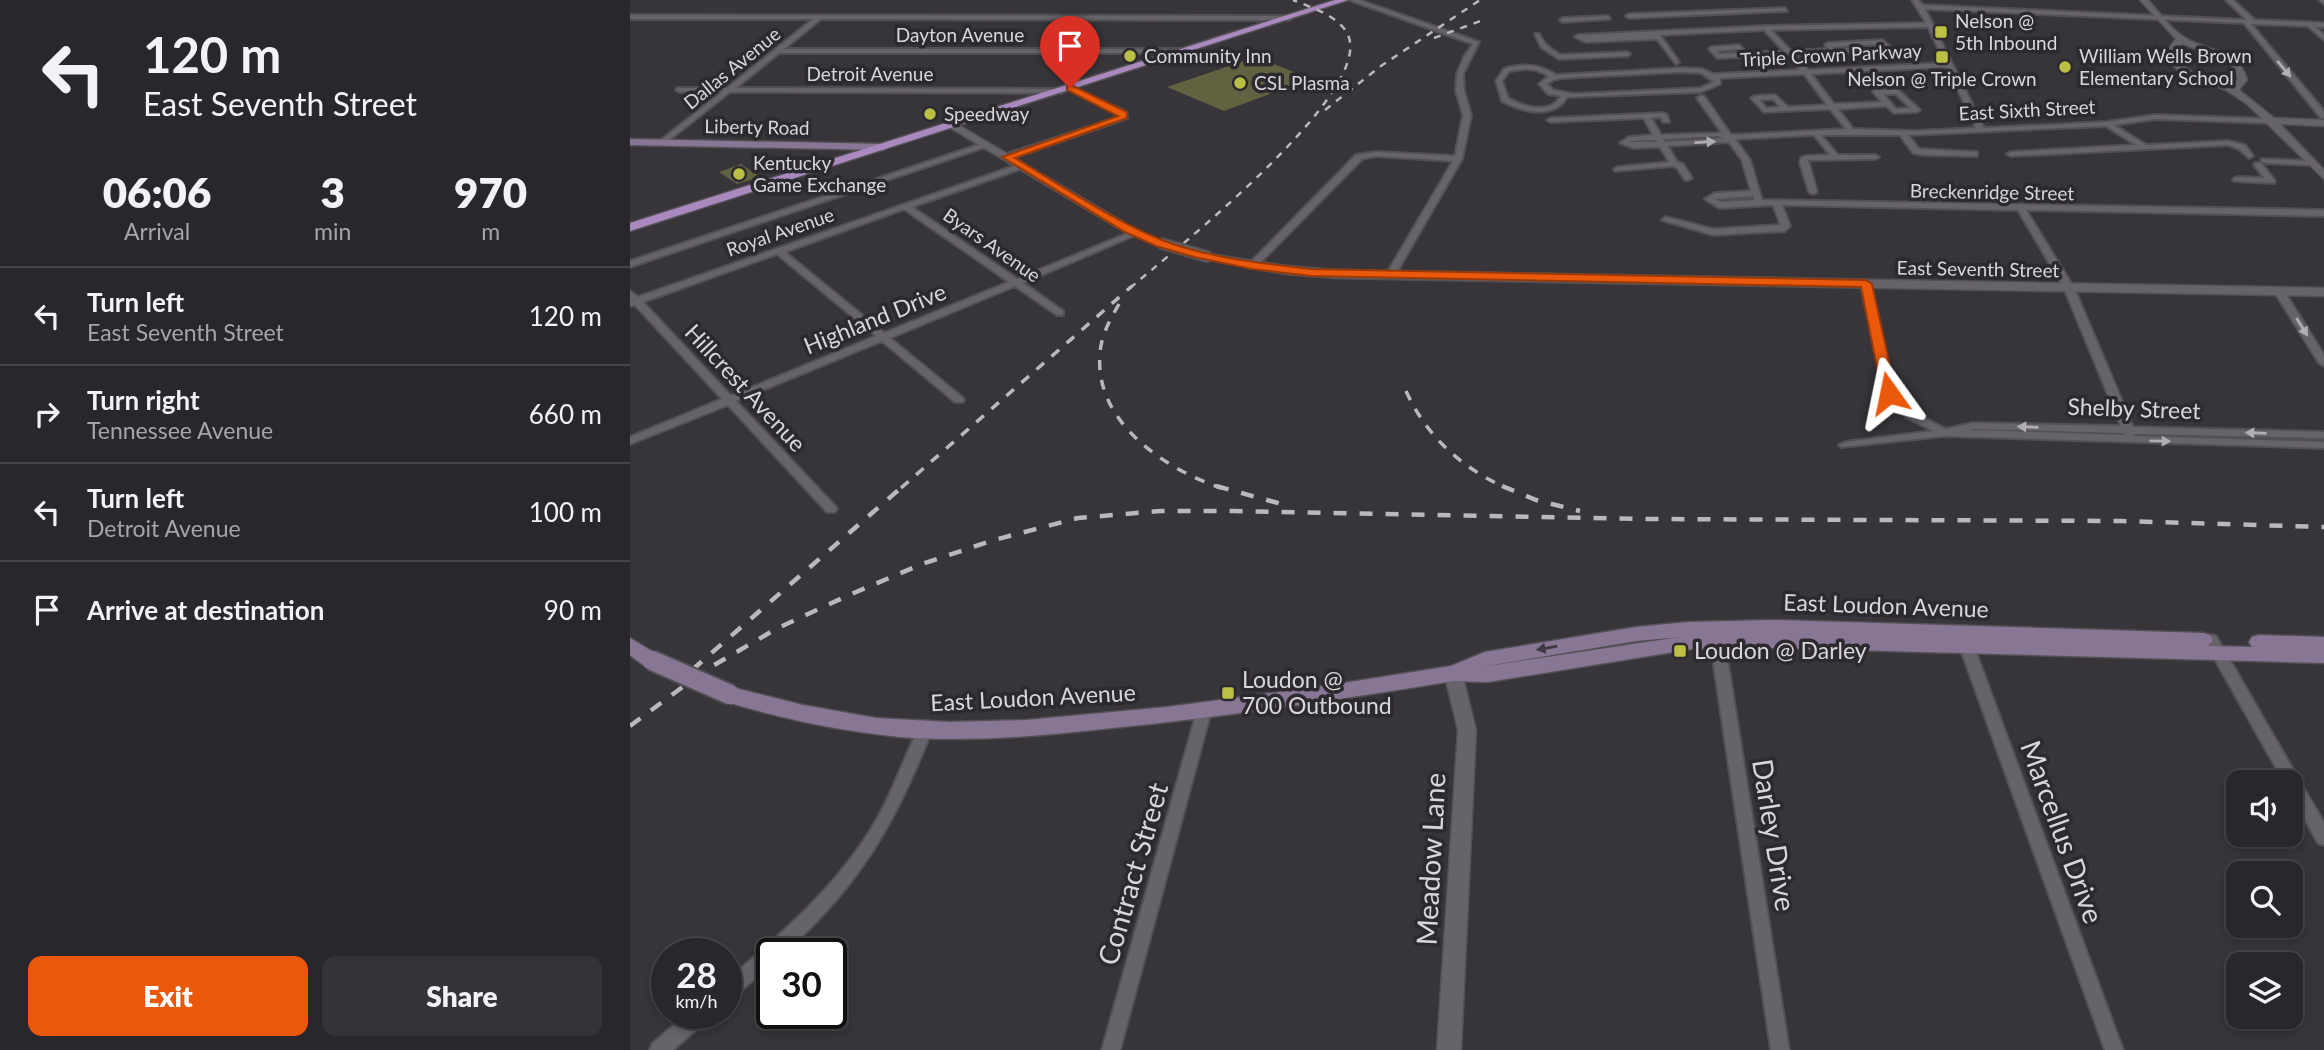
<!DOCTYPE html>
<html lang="en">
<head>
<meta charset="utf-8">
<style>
  body { margin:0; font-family:Lato,sans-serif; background:#353338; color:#f1f3f6; height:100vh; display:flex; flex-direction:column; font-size:26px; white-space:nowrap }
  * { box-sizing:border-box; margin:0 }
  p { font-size:23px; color:#a5a5a9 }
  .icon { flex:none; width:38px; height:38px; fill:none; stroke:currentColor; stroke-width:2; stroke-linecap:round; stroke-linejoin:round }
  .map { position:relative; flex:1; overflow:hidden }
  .side { display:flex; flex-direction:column; background:#29272c; width:630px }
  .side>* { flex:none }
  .banner { background:#29272c; color:#f1f3f6; overflow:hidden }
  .controls { position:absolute; left:1596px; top:770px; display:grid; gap:14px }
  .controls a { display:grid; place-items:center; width:77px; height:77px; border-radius:14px; background:#29272c; box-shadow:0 4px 10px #0003,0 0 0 2px #454448; font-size:35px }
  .speed { position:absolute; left:21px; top:938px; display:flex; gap:14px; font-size:35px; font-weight:700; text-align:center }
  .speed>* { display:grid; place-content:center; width:91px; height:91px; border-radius:50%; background:#29272c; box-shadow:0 4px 10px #0003,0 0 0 2px #454448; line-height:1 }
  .speed small { font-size:18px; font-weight:400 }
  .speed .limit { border:4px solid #111; border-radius:10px; background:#fff; color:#111 }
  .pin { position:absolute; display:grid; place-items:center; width:60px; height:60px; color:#fff; margin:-72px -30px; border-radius:50% 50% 50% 0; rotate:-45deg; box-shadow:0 0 7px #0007 }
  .pin .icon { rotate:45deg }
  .me { position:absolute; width:77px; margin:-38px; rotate:348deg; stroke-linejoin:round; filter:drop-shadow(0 0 5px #0008) }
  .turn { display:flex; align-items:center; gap:24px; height:147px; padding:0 28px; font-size:32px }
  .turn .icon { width:91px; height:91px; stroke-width:2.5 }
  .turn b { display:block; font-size:49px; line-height:60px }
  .eta { display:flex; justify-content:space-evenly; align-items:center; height:119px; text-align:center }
  .eta b { font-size:42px; font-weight:800; line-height:49px }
  .action { display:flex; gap:14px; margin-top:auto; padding:14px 28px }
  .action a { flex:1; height:80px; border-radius:14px; background:#ea580c; color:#fff; font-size:28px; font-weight:800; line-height:80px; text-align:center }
  .action a+a { background:#353338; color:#f1f3f6 }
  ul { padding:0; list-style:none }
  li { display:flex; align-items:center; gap:21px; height:98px; padding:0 28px; border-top:2px solid #454448 }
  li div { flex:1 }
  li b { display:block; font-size:26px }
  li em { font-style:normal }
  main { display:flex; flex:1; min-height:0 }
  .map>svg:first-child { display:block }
  .building { fill:#616340 }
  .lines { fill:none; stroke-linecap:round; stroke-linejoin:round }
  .minor-casing { stroke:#535055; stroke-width:4 }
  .tertiary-casing { stroke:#535055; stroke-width:3 }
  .secondary-casing { stroke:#535055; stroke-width:3 }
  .primary-casing { stroke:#535055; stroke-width:3 }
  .minor { fill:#67636a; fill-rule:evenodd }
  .tertiary { fill:#67636a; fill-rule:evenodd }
  .secondary { fill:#887695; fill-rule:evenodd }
  .primary { fill:#aa89bf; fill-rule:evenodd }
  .rail-far2 { stroke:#bab8bc; stroke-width:2.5; stroke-dasharray:7 7; stroke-linecap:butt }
  .rail-far1 { stroke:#bab8bc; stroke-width:3.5; stroke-dasharray:10 10; stroke-linecap:butt }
  .rail { stroke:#bab8bc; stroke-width:4.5; stroke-dasharray:13 13; stroke-linecap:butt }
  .tertiary-bridge-casing { stroke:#535055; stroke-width:13; stroke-linecap:butt }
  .secondary-bridge-casing { stroke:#535055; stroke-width:23; stroke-linecap:butt }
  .tertiary-bridge { stroke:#67636a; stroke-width:10 }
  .secondary-bridge { stroke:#887695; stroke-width:19 }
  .oneway { fill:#b0aeb3 }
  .oneway2 { fill:#3f3943 }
  .route { fill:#ea580c; stroke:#983908; stroke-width:2 }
  .poi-dot { fill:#bbc044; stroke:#2d2a2f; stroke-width:2.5 }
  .labels { text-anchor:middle; stroke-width:7; stroke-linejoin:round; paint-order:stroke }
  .far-poi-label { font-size:19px; fill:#d8d6da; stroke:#2d2a2f; text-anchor:start }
  .far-street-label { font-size:19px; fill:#d8d6da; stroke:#2d2a2f }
  .street-label { font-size:23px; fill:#d8d6da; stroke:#2d2a2f }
  .poi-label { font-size:23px; fill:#d8d6da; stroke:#2d2a2f; text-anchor:start }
  .near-street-label { font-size:28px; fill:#d8d6da; stroke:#2d2a2f }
</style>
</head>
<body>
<main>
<section class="side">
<div class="banner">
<div class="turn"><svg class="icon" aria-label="left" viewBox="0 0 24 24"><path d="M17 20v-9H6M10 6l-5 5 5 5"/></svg><div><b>120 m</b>East Seventh Street</div></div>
</div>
<div class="eta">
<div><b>06:06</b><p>Arrival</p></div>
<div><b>3</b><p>min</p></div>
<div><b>970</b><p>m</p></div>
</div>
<ul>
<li><svg class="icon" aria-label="left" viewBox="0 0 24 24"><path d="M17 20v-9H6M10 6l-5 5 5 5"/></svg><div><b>Turn left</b><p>East Seventh Street</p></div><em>120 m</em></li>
<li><svg class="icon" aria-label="right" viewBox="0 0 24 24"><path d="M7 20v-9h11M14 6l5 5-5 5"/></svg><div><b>Turn right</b><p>Tennessee Avenue</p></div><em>660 m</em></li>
<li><svg class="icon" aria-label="left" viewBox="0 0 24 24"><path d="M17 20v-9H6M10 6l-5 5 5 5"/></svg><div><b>Turn left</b><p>Detroit Avenue</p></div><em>100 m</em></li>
<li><svg class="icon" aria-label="arrive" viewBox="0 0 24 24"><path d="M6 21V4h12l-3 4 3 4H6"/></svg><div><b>Arrive at destination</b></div><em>90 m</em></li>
</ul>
<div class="action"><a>Exit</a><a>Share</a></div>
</section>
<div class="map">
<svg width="1694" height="1050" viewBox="0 0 1694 1050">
  <rect width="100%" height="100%" fill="#37343a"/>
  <path class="building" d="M626,57L681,79L594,111L537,87Z
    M111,164L130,177L107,184L89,172Z"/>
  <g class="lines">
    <defs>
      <path id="minor" d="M720,0H729L849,42L833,74L834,91L841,115L832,159L764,277L761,278L756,275L823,161L746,156L732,159L625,268H619V264L726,155L746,152L825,156L833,115L826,91L827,74L834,57L843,44Z
        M1282,0H1288L1293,5L1617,20L1596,0H1603L1625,20L1694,23V27H1685L1694,35V40L1678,26L1621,24L1694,111V118H1691L1614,23L1295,9L1354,128L1477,122L1525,115L1644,119L1645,121L1641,123L1525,119L1484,125L1516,145L1598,141L1615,145L1623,156L1619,158L1609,149L1598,145L1381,156L1377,154L1381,152L1506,145L1476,126L1278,135L1289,149L1347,152V156H1344L1293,155L1283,153L1270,135H1191L1208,155H1245L1249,157L1245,159L1178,160L1187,192L1183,194L1179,192L1170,163L1171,158L1175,156L1200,155L1184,135L1105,139L1120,160L1132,200L1694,210V216L1396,210L1444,288L1503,427L1694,432V438L1505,434L1504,436L1694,442V448L1314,436L1211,447L1209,445L1215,442L1303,431L1276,417L1254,393L1231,284L1236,281L1241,284L1264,392L1284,413L1316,429L1343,423L1491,426L1434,288L1388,210L1152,205L1160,226L1155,231L1083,235L1032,220L1036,217L1083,229L1151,225L1143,205L1089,208L1075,199L1085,193L1121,191L1112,160L1099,142L1038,146L1047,162L1053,164L1062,178L1058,180H1055L1047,168L1043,166L985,171L984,169L988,167L1039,162L1030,147L1004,148L990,143L999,137L1023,135L1014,118L921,122L917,120L921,118L1033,113L1037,115L1039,122H1033L1031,117L1021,118L1031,135L1092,133L1067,98L1071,96H1074L1101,135L1216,129L1200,109L1134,112L1121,98L1125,96L1145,95L1158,107L1197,105L1174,74L1090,78V84L1071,92L937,97C924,120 892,112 872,101L866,81L874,69C893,63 909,64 926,75L1051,68L1072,69L1083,74L1170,70L1157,55L1087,58L1079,49L1082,47L1109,45L1117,53L1154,51L1134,30L1030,35L1049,62L1046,64L1027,39L956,42L945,37L948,35L1136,26L1296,23ZM1298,27L1315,63L1178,70L1164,55L1260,51L1263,49L1252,40L1198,43L1195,45L1199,49L1161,51L1141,30ZM1250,44L1254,47L1206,49L1203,47ZM1107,49L1110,53L1089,54L1087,51ZM1317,67L1346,128L1286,131L1223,129L1208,109L1256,106L1264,113L1286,112L1290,110L1268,90H1244L1243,92L1252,102L1204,104L1181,74ZM896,69L906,70L919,76L909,84L918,94L931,96C920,115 894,107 878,98L872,81L879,71ZM1051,72L1071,73L1084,82L1070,88L943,94L923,90L917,84L923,80L931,78ZM1253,94H1266L1280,108L1266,109ZM1143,99L1150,107L1136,108L1130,100ZM1088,136L1094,138L1035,142L1033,139ZM1026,140L1028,142H1000L1001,141ZM1123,196L1124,200L1091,202L1085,199ZM1343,429L1494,433L1495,435L1339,430Z
        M1689,0H1694V4Z
        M1155,8L1157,11L999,18L996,16L999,14Z
        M0,15L659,16L662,18L659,20L191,19L154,49H553L556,51L553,53H149L106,88L431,89L435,91L431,93L100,92L34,144L30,142L31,140L92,92H50L46,90L47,88H97L183,19H0Z
        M978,16L980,19L933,22L930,20L933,18Z
        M905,34H909L916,45L930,55L997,52L1000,54L997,56L929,59L911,47Z
        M438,87H442L496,112L497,118L380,159H374V155L489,117V115L438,89Z
        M354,143L361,145L0,267V261Z
        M1632,159L1682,161L1686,163L1682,165L1635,163L1631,161Z
        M1625,163H1631L1645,181L1644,183L1604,181L1603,179L1607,177L1634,178L1624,165Z
        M390,164H393V168L282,207L387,279L503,231L510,233L393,283L433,311V315H427L385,286L260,338L333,398L334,400L333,402H325L252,341L106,401L205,506L207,509L205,512H197L98,405L0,444V437L92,399L5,305L0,306V291L8,297ZM274,209L379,282L254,333L155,252ZM147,254L246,336L101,396L13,302Z
        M1649,288L1654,291L1694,355V366L1689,363L1644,291Z
        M1086,627L1091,629L1093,632L1159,1050H1141L1079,632L1081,629Z
        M1334,634L1339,635L1341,639L1493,1050H1475L1327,639L1329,635Z
        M1581,635L1586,636L1694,823V845L1688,843L1661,794V782H1654L1574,640L1576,636Z
        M574,705L579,707L581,711L490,1050H472L567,711L569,707Z
        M295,724L300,726L302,730C265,824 230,885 153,954H142V964L102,998L96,1000V981C153,933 210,884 247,819C264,789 274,757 290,726Z
        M58,1013H81L78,1019L43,1050H20L22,1044Z"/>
      <path id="tertiary" d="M1510,0H1518C1529,12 1539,27 1552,36C1575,52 1609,48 1617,80L1610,88V91L1644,118L1694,120V126L1650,124L1694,170V179L1617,104L1596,90L1549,72L1535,54L1546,39ZM1553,44C1573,53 1603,55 1608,79L1601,86L1563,73L1548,62L1543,54Z
        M319,123H325L503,228L536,243L526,245L495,232L319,127Z
        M579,254L656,266L707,270L1694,288V296L707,278L656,274L575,259L573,257Z
        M823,666L829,668L832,673L846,730L831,1050H807L828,730L814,673L817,668Z"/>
      <path id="secondary" d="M0,139L253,144L259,147L253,150L0,145Z
        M1145,620L1573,633L1580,635L1583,640L1578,646L1622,647L1619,642L1622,637L1629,635L1694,637V663L1147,648L1062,649L858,682L823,681C713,699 603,716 492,727C419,735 344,743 270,737C211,731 151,719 94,701L91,695L94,689L101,687L173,705L246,718L320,722L396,720L537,707L701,685L821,666L855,652L1006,627L1058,622ZM1050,637L858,666H857L1006,641Z
        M0,638L28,655L31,660L28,665C16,669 9,662 0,655Z"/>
      <path id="primary" d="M705,0H718L0,231V223Z"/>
    </defs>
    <use href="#minor" class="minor-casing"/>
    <use href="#tertiary" class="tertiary-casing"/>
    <use href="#secondary" class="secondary-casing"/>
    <use href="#primary" class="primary-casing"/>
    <use href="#minor" class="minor"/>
    <use href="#tertiary" class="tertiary"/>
    <use href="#secondary" class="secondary"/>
    <use href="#primary" class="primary"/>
    <path class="rail-far2" d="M804,38L856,19
      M695,110L751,66L850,0
      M500,288C541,253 749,90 717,33C707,15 680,7 663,0"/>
    <path class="rail-far1" d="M489,304C480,320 471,335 470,354C464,422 535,469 591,488
      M776,391C797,437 831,467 876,488
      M271,488L502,286"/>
    <path class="rail" d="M586,486L659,506
      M872,486L906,500L950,511
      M62,670L273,486
      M0,726L74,671L146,629L219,595L292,564L364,540L448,518L530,511H603L1012,519L1492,521L1694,527"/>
    <defs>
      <path id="tertiary-bridge" d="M530,243L579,257"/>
      <path id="secondary-bridge" d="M21,660L101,695"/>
    </defs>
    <use href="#tertiary-bridge" class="tertiary-bridge-casing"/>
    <use href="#secondary-bridge" class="secondary-bridge-casing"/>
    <use href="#tertiary-bridge" class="tertiary-bridge"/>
    <use href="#secondary-bridge" class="secondary-bridge"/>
  </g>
  <defs><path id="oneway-solid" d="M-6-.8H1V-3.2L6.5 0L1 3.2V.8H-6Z" transform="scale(1.75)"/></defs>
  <g class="oneway">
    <use href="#oneway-solid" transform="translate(1654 69) rotate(50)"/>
    <use href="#oneway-solid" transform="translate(1075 142) rotate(-3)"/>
    <use href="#oneway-solid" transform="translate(1672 327) rotate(58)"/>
    <use href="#oneway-solid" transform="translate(1398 427) rotate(-178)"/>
    <use href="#oneway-solid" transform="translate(1626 433) rotate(-178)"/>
    <use href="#oneway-solid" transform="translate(1530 441) rotate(1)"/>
  </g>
  <use class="oneway2" href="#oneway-solid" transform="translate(917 648) rotate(170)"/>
  <path class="route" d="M437,86H443L497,112V118L385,158C433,186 480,219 532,240C579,258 631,263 681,269L1236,280L1242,284L1266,393L1259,398L1252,393L1231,287L681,276L622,269L564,257L526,246L495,232L372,157L488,116L437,90Z"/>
  <g class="poi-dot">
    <rect x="1304" y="25" width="14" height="14" rx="3.5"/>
    <circle cx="500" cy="56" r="7"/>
    <rect x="1305" y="50" width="14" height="14" rx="3.5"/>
    <circle cx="1435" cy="67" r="7"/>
    <circle cx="610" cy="83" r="7"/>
    <circle cx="300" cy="114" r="7"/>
    <circle cx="109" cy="174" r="7"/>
    <rect x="1043" y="644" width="14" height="14" rx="3.5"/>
    <rect x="591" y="686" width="14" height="14" rx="3.5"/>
  </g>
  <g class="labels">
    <g class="far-poi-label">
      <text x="1325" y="28">Nelson @<tspan x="1325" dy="22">5th Inbound</tspan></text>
      <text x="514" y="63">Community Inn</text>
      <text x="1449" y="63">William Wells Brown<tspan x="1449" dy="22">Elementary School</tspan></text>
      <text x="1312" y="86" text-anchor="middle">Nelson @ Triple Crown</text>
      <text x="624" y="90">CSL Plasma</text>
      <text x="314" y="121">Speedway</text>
      <text x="123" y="170">Kentucky<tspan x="123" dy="22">Game Exchange</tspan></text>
    </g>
    <g class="far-street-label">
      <text x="330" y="42">Dayton Avenue</text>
      <text transform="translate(1201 55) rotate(-3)" y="7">Triple Crown Parkway</text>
      <text transform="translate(102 68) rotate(-39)" y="7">Dallas Avenue</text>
      <text x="240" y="81">Detroit Avenue</text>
      <text transform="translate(1397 110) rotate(-3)" y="7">East Sixth Street</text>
      <text transform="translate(127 127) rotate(1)" y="7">Liberty Road</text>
      <text transform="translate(1362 192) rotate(1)" y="7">Breckenridge Street</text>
      <text transform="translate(150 232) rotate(-19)" y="7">Royal Avenue</text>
      <text transform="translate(362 245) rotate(35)" y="7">Byars Avenue</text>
      <text transform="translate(1348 269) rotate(1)" y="7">East Seventh Street</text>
    </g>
    <g class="street-label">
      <text transform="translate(245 319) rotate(-22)" y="8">Highland Drive</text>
      <text transform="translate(115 388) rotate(47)" y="8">Hillcrest Avenue</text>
      <text transform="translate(1504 409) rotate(2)" y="8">Shelby Street</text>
      <text transform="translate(1256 606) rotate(2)" y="8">East Loudon Avenue</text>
      <text transform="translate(403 698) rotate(-3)" y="8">East Loudon Avenue</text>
    </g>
    <g class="poi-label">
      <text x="1064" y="659">Loudon @ Darley</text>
      <text x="612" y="688">Loudon @<tspan x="612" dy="26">700 Outbound</tspan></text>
    </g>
    <g class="near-street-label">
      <text transform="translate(1432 832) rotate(70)" y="10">Marcellus Drive</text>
      <text transform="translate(1144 835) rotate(81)" y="10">Darley Drive</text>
      <text transform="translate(801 859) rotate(-87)" y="10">Meadow Lane</text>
      <text transform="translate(503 874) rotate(-74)" y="10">Contract Street</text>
    </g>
  </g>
</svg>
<div class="controls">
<a><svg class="icon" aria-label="sound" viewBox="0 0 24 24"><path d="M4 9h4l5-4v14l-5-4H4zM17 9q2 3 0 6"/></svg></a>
<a><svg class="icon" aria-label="search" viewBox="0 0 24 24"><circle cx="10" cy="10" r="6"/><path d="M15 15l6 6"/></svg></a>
<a><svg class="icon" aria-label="layers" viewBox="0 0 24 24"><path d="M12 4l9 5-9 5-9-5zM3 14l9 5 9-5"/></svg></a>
</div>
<div class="speed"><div>28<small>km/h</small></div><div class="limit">30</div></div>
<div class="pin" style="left:440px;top:88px;background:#d93025"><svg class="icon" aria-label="arrive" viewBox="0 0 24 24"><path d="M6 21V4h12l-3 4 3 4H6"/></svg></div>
<svg class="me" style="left:1259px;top:393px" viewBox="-20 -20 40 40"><path d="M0-17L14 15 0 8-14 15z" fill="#ea580c" stroke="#fff" stroke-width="4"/></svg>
</div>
</main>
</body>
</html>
